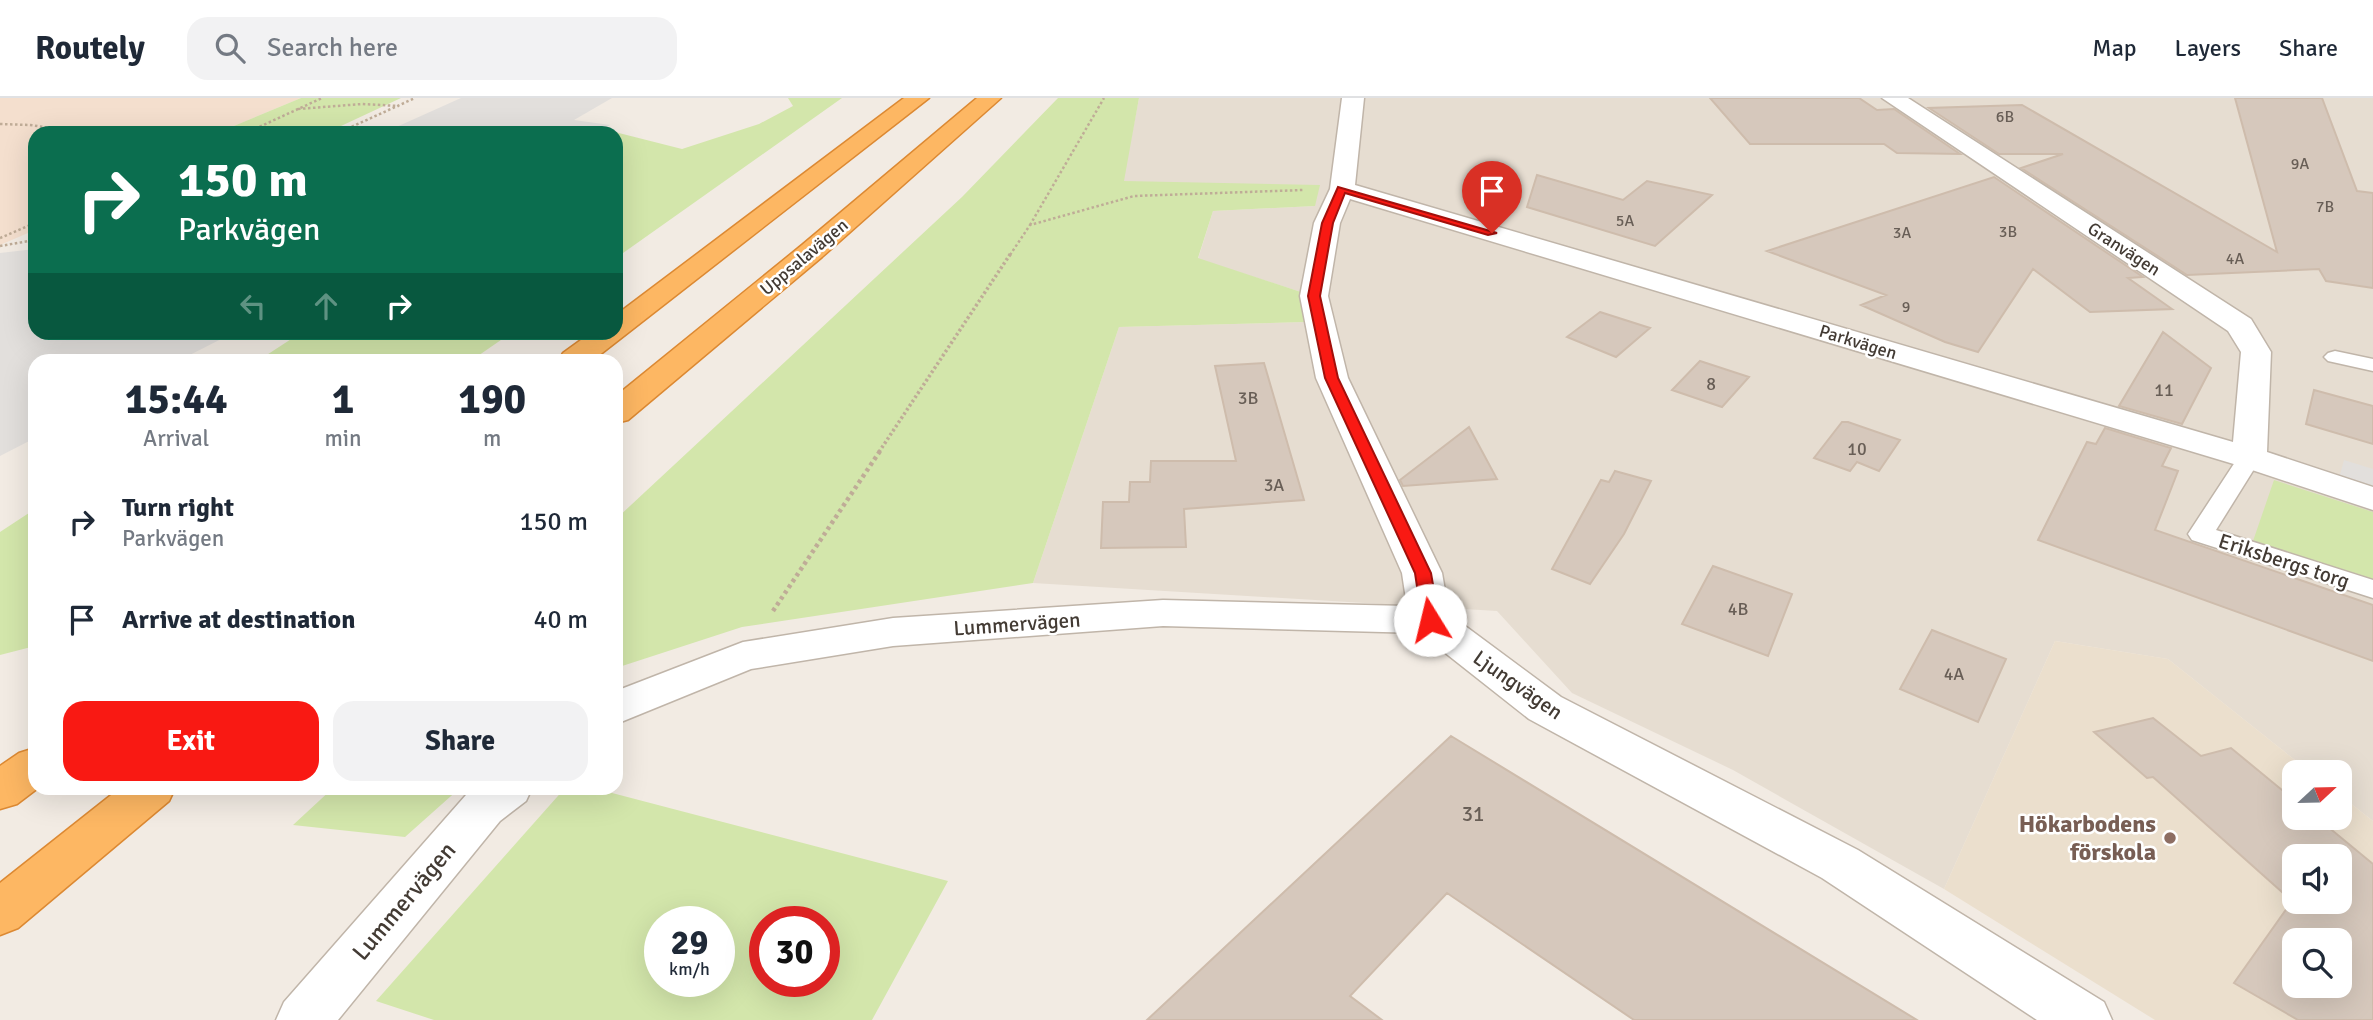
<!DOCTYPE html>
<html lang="en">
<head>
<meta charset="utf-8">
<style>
  body { margin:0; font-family:Signika,sans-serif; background:#f2f2f3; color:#1f2937; height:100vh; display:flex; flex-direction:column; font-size:26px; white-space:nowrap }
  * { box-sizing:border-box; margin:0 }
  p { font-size:23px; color:#747a83 }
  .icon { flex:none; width:38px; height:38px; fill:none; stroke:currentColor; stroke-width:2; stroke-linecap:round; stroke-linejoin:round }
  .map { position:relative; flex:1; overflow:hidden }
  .side { position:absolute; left:28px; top:256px; width:595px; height:441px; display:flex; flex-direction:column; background:#fff; border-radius:21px; box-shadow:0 7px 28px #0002 }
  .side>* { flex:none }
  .top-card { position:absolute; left:28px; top:28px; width:595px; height:214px; border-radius:21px; box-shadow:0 7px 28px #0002; background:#0b6e4f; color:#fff; overflow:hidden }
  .needle { width:46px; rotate:68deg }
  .tools { position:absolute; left:2282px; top:662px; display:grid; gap:14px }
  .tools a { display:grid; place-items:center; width:70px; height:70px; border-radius:14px; background:#fff; box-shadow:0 7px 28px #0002; font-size:35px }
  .speed { position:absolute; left:644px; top:808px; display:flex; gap:14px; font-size:35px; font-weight:700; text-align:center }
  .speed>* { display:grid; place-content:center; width:91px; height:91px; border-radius:50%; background:#fff; box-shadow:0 7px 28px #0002; line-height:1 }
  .speed small { font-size:18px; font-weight:400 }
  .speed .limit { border:10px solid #d22; background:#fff; color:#111 }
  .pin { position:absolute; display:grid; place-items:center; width:60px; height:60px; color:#fff; margin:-72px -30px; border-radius:50% 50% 50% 0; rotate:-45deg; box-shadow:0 0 7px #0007 }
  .pin .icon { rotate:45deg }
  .me { position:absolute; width:77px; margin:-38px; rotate:351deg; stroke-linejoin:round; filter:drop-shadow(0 0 5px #0008) }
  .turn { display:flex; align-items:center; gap:24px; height:147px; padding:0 35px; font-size:32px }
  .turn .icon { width:91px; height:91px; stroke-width:2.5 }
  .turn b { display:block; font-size:49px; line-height:60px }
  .lanes { display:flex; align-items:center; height:66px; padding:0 35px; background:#0003; justify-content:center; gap:35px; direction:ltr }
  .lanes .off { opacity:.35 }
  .eta { display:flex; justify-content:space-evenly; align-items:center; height:119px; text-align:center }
  .eta b { font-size:42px; font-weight:700; line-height:49px }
  .action { display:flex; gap:14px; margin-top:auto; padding:14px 35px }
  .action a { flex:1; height:80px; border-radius:21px; background:#f91913; color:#fff; font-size:28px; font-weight:700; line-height:80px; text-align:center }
  .action a+a { background:#f2f2f3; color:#1f2937 }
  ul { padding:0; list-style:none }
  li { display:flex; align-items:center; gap:21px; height:98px; padding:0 35px }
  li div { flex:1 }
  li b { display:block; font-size:26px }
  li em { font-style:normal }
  header { display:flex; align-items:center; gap:42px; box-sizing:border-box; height:98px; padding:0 35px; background:#fff; border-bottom:2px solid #e0e1e3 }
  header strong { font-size:33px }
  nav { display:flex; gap:38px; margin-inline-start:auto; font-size:24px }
  .search { width:490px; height:63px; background:#f2f2f3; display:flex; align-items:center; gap:18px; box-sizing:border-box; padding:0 24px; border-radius:21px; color:#747a83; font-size:26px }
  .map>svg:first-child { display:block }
  .residential { fill:#e6ddd1 }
  .commercial { fill:#f4dfce }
  .education { fill:#ebdfcd; fill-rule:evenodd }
  .green { fill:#d3e6ab; fill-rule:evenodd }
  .parking { fill:#e2dfdc }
  .building { fill:#d6c8bc; stroke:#cebcac; stroke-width:2; fill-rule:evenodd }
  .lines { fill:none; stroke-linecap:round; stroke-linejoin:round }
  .service-casing { stroke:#c0b5a9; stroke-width:3 }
  .minor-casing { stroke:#c0b5a9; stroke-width:3 }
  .motorway-casing { stroke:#dc8933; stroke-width:3 }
  .path-far2 { stroke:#bfac97; stroke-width:2.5; stroke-dasharray:2.5 2.5; stroke-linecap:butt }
  .path-far1 { stroke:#bfac97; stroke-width:3.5; stroke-dasharray:2.5 2.5; stroke-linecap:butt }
  .path { stroke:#bfac97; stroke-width:4.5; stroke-dasharray:3.5 3.5; stroke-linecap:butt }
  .service { fill:#fff; fill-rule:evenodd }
  .minor { fill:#fff; fill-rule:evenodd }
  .motorway { fill:#fdb763; fill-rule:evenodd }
  .route { fill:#f91913; stroke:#a2100c; stroke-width:2 }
  .education-dot { fill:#8d6e63; stroke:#fff; stroke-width:2.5 }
  .labels { text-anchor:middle; stroke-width:5; stroke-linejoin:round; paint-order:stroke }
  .far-number-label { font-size:16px; fill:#685e56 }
  .far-street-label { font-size:18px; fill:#433b34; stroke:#fff }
  .number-label { font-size:18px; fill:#685e56 }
  .street-label { font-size:21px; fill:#433b34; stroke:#fff }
  .near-number-label { font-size:21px; fill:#685e56 }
  .near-education-label { font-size:24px; font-weight:bold; fill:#785e54; stroke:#fff; text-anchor:end }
  .near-street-label { font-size:24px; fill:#433b34; stroke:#fff }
</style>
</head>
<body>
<header>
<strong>Routely</strong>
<div class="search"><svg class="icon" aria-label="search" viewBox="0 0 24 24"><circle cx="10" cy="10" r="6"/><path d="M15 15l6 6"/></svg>Search here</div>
<nav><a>Map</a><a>Layers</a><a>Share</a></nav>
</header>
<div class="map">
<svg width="2373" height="922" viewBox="0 0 2373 922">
  <rect width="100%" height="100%" fill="#f2ebe3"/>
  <path class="residential" d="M1139,0H2373V723L2340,697V674H2310L2168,561L2055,543L1944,791L1733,672L1572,595L1497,513L1033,485L1119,229L1305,224L1307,196L1198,161L1213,113L1315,108L1123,83Z"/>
  <path class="commercial" d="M0,0H301L217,35H35V132L0,147Z"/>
  <path class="education" d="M2055,543L2168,561L2310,674H2294V719H2340V697L2373,723V922H2155L1944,791ZM2294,758H2340V803H2294ZM2294,842H2340V887H2294Z"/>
  <path class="green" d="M301,0H401L326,35H217Z
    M788,0H842L616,160V35H603L607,32L682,51L759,26L793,8Z
    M1058,0H1139L1124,83L1320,87L1315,108L1213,113L1198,160L1307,196L1305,224L1119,229L1033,485L742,529L616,570V421L962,99Z
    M302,234H511V235L472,262H259Z
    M2274,382L2373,414V482L2253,443Z
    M35,411V548L0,557V434Z
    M333,690H460L405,739L293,727Z
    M565,690H593L948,783L872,922H434L376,903ZM660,824H719V884H660ZM765,824H824V884H765Z"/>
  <path class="parking" d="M461,0H612L574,22L610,27L598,35H383Z
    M35,151V234L233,235L180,262H35V340L0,358V155Z
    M2344,362L2373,371V390L2339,380Z"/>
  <path class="building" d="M1710,0H1859L1877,12L1894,11L1960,56L1897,55L1884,46H1750Z
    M2235,0H2322L2357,93L2373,95V190L2326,183L2319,171L2187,177L2021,70L2063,56H1999L1929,10L2022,7L2277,154Z
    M1537,77L1623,102L1647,83L1712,97L1655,148L1527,109Z
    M1994,79L2143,179L2128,180L2172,211L2090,214L2033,171L1978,254L1945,244L1861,207L1886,197L1767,153Z
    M1600,214L1650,230L1616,259L1567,239Z
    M2163,234L2211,270L2182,326L2119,308Z
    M1700,263L1749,279L1722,309L1672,292Z
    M1264,265L1304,402L1184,411L1186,449L1101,450L1103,404H1129L1130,384H1150L1151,363H1236L1215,268Z
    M2314,292L2373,308V346L2306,326Z
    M1842,324H1848L1900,342L1879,373L1857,364L1850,373L1814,360Z
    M1469,329L1497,381L1403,388L1400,382Z
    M2105,330L2171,350L2162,368L2178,373L2155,432L2373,507V563L2038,442L2087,344L2096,346Z
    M1615,373L1651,383L1624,436L1590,486L1552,471L1601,382L1609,384Z
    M1713,468L1792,496L1768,558L1682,526Z
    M1932,532L2006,561L1978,624L1900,591Z
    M2153,620L2201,658L2231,650L2294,702V719H2316L2373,766V922H2298L2234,885L2292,803L2153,679L2147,680L2094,634ZM2294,758H2340V803H2294ZM2294,842H2340V887H2294Z
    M1451,638L1917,922H1634L1447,795L1350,898L1382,922H1147Z"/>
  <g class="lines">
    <defs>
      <path id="service" d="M2335,253L2373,261V273L2328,263L2324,259L2328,255Z
        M2249,353L2257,355L2261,360L2216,432L2373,482V500L2192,442L2188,436L2241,355Z"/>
      <path id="minor" d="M1342,0H1364L1355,87L2233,344L2241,254L2228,233L1882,0H1908L2251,221L2271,254L2267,354L2373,389V412L2237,367L1350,101L1340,125L1328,198L1348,280L1442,475L1449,516L1561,599L1858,752L2104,904L2112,922H2037L1822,780L1529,621L1420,535L1163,528L893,548L751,571L616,626V593L743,544L893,520L1163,502L1407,508L1402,475L1316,280L1300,198L1314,125L1330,91Z
        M476,690H532L526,703L500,723L338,922H276L284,904L466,697Z"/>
      <path id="motorway" d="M904,0H929L593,262H559L563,255L592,234H616V217Z
        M977,0H1001L822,159L628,322L616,325V298L802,147Z
        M35,650V690H38L17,706L0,711V668L19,655Z
        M120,690H175L169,703L18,830L0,837V785Z"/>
    </defs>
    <use href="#service" class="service-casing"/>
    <use href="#minor" class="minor-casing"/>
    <use href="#motorway" class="motorway-casing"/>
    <path class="path-far2" d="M298,11L362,6L399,8
      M0,26L30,27L85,35
      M246,35L322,0
      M338,35L415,0
      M1030,127L1104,0
      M0,140L35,125
      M0,148L35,142
      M1010,157L1030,127L1134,98L1303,92"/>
    <path class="path-far1" d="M879,354L1011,155"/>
    <path class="path" d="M773,513L880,353"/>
    <use href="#service" class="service"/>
    <use href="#minor" class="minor"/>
    <use href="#motorway" class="motorway"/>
  </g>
  <path class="route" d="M1338,89L1497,135L1488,137L1345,95L1333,125L1320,198L1338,280L1431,475L1439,522L1430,528L1422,522L1415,475L1325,280L1308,198L1322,125Z"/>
  <circle class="education-dot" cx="2170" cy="740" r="7"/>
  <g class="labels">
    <g class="far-number-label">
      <text x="2005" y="24">6B</text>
      <text x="2300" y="71">9A</text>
      <text x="2325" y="114">7B</text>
      <text x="1625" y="128">5A</text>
      <text x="2008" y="139">3B</text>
      <text x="1902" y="140">3A</text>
      <text x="2235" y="166">4A</text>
      <text x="1906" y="214">9</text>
    </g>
    <g class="far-street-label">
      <text transform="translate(2124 151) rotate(33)" y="6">Granvägen</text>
      <text transform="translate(804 159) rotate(-40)" y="6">Uppsalavägen</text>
      <text transform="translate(1858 244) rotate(17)" y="6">Parkvägen</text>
    </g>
    <g class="number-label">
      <text x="1711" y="292">8</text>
      <text x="2164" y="298">11</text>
      <text x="1248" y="306">3B</text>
      <text x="1857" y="357">10</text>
      <text x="1274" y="393">3A</text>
      <text x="1738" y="517">4B</text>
      <text x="1954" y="582">4A</text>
    </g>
    <g class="street-label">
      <text transform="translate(2284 463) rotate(18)" y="7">Eriksbergs torg</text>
      <text transform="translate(1017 526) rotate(-4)" y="7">Lummervägen</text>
      <text transform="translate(1518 587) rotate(35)" y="7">Ljungvägen</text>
    </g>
    <g class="near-number-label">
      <text x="1473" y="723">31</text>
    </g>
    <g class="near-education-label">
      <text x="2156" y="734">Hökarbodens<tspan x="2156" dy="28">förskola</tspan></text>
    </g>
    <g class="near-street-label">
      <text transform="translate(404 803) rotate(-50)" y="8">Lummervägen</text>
    </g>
  </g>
</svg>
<div class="tools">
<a><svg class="needle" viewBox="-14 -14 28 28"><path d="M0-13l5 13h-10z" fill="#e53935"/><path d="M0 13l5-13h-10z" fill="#747a83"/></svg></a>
<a><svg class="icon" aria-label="sound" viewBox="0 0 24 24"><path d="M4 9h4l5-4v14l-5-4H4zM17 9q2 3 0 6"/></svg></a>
<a><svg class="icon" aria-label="search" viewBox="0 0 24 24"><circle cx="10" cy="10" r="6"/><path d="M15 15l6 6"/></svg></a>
</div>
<div class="speed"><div>29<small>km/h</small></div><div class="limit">30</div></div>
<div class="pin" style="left:1492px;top:135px;background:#d93025"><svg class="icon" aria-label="arrive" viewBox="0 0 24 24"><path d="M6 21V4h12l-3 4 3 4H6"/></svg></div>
<svg class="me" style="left:1430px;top:522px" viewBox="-20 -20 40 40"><circle r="19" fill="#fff"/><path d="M0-13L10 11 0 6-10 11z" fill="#f91913"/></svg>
<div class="top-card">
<div class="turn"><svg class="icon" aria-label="right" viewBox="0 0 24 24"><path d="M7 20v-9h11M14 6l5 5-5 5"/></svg><div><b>150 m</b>Parkvägen</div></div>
<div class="lanes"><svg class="icon off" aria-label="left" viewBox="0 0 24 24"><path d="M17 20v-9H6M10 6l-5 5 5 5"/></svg><svg class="icon off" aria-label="ahead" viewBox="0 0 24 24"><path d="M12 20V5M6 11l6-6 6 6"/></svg><svg class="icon" aria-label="right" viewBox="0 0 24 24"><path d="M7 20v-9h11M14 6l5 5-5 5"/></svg></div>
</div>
<section class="side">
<div class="eta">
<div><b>15:44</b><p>Arrival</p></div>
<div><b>1</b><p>min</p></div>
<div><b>190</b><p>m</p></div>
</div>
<ul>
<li><svg class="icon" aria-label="right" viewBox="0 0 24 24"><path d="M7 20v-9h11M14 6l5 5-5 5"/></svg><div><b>Turn right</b><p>Parkvägen</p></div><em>150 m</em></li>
<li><svg class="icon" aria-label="arrive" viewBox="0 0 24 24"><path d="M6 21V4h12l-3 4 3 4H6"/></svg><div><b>Arrive at destination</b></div><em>40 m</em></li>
</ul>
<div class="action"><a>Exit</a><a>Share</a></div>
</section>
</div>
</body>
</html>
